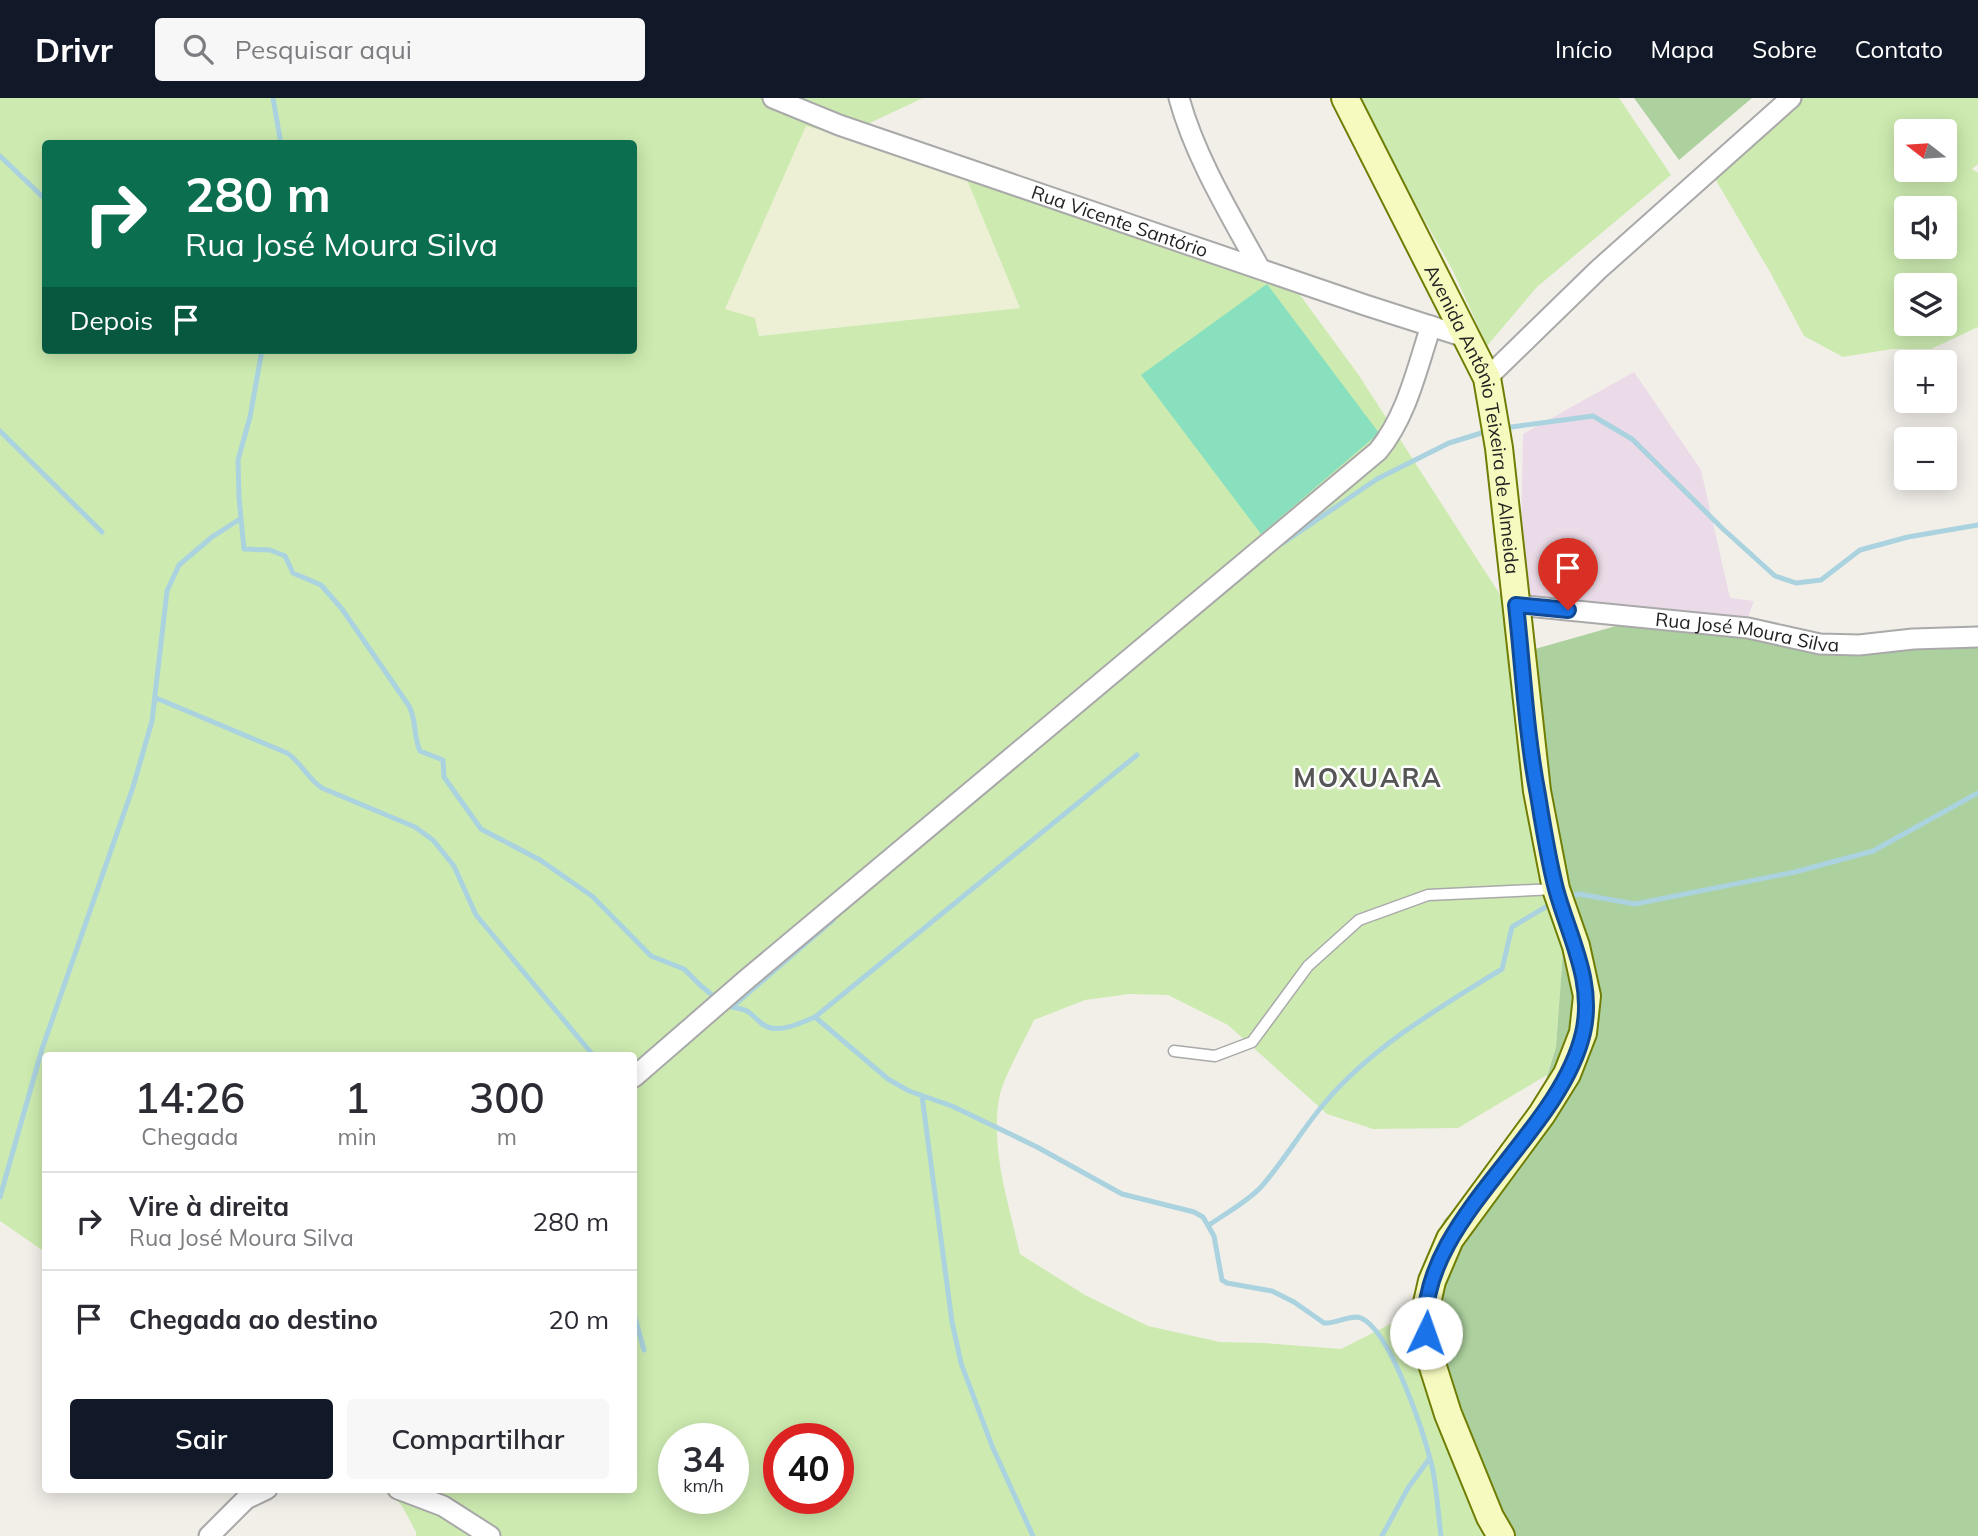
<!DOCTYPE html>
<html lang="pt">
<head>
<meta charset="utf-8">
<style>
  body { margin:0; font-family:Mulish,sans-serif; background:#f7f7f7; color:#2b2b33; height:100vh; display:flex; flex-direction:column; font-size:26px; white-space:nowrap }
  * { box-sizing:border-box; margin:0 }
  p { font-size:23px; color:#7c7c81 }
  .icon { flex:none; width:38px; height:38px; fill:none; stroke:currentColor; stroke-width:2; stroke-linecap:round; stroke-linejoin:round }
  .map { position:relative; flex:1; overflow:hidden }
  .details { position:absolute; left:42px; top:954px; width:595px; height:441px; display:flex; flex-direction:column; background:#fff; border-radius:7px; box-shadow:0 4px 18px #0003 }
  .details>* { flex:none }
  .top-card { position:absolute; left:42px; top:42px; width:595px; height:214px; border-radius:7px; box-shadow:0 4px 18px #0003; background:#0b6e4f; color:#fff; overflow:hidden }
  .needle { width:46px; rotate:287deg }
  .controls { position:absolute; left:1894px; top:21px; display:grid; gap:14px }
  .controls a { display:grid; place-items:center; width:63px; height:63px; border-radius:7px; background:#fff; box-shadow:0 4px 18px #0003; font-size:35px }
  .speed { position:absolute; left:658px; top:1325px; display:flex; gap:14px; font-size:35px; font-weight:700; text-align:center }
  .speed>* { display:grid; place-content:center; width:91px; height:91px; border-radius:50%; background:#fff; box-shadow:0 4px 18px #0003; line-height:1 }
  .speed small { font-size:18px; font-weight:400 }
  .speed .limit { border:10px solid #d22; background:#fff; color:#111 }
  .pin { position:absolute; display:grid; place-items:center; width:60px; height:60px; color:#fff; margin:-72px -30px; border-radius:50% 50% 50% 0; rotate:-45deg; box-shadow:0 0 7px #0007 }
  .pin .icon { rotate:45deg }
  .me { position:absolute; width:77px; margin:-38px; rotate:3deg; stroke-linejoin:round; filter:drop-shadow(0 0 5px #0008) }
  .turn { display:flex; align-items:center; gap:24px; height:147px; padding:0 28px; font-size:32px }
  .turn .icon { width:91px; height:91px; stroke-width:2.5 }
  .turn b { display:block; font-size:49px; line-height:60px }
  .then { display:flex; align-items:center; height:66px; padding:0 28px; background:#0003; gap:14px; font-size:26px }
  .eta { display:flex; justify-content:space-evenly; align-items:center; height:119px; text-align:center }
  .eta b { font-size:42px; font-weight:600; line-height:49px }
  .cta { display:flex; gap:14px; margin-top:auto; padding:14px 28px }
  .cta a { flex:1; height:80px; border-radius:7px; background:#111827; color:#fff; font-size:28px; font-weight:600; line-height:80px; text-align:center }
  .cta a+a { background:#f7f7f7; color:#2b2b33 }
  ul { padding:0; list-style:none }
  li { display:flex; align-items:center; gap:21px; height:98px; padding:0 28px; border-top:2px solid #e1e1e2 }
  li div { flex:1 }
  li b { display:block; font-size:26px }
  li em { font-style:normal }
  header { display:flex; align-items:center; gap:42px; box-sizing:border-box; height:98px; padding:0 35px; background:#111827; color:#fff }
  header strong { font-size:33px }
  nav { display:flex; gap:38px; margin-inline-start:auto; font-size:24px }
  .search { width:490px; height:63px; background:#f7f7f7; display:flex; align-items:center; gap:18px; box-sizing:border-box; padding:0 24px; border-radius:7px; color:#7c7c81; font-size:26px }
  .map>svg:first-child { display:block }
  .industrial { fill:#ebdbe8 }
  .farmland { fill:#eef0d5 }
  .grass { fill:#cdebb0; fill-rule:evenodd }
  .forest { fill:#add19e }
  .pitch { fill:#88e0be }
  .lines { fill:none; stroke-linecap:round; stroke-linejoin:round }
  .stream { stroke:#aad3df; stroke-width:5 }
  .lane-casing { stroke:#a9a9a9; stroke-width:13 }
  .street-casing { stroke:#a9a9a9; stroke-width:23 }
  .secondary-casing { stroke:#707d05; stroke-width:30 }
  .lane { stroke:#fff; stroke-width:10 }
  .street { stroke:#fff; stroke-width:19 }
  .secondary { stroke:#f7fabf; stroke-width:26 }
  .route-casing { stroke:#114b97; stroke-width:18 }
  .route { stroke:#1a73e8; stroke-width:12 }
  .labels { text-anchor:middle; stroke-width:5; stroke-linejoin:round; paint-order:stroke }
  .street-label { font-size:19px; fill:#222; stroke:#fff }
  .district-label { font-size:26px; font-weight:bold; letter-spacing:2px; fill:#555; stroke:#fff }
</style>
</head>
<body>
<header>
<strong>Drivr</strong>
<div class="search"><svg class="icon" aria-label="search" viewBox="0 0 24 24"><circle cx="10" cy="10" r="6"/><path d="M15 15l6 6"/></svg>Pesquisar aqui</div>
<nav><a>Início</a><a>Mapa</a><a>Sobre</a><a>Contato</a></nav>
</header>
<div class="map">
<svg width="1978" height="1438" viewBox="0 0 1978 1438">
  <rect width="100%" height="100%" fill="#f2efe9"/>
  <path class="industrial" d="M1634,274L1701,372L1730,500L1754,503L1748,519L1520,498L1523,336Z"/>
  <path class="farmland" d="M806,27L965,77L1020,210L758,238L725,211Z"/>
  <path class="grass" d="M0,0H923L842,38L806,28L725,211L755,220L759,238L1020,210L965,77L1297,193L1358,276L1535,551L1540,633L1564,839L1556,949L1547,977L1458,1030L1373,1031L1327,1016L1228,927L1168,897L1129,896L1085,902L1034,922C1025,941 1005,977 1000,996C989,1048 1009,1106 1020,1156L1085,1197L1148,1228L1220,1244L1265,1245L1341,1251L1410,1216L1513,1438H416V1434L402,1408L386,1391H634V957H46L45,1154L0,1123ZM46,46H634V252H46ZM674,1340H733V1400H674ZM779,1340H838V1400H779Z
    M1356,0H1619L1671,77L1537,189L1487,248L1453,173Z
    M1803,0H1978V66L1972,71L1978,75V229L1931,251H1892L1843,259L1804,238L1770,174L1714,79ZM1906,33H1944V72H1906ZM1906,110H1944V149H1906ZM1906,187H1944V226H1906Z"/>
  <path class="forest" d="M1634,0H1752L1679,62Z
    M1637,522L1822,553L1978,548V1438H1513L1410,1216L1444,1122L1472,1093L1543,991L1556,949L1564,839L1540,633L1535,551Z"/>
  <path class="pitch" d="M1267,186L1379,335L1261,436L1141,277Z"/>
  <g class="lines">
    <path class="stream" d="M273,0L281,46
      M0,58L46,102
      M262,252L250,319L238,362L239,400L244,451L270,452L285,458L293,475L321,487L342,511L409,608C417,623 413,638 420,653L443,662L444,679L481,731L540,762L592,798L651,858L684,871L700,887L717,901
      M1504,330L1593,318L1632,341L1722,430L1775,478L1796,485L1821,482L1860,452L1908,439L1978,427
      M0,333L102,434
      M1283,445L1377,381L1449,345L1488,333
      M156,600L287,655C301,664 307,680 322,690L415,729L433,742L454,768L476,817L593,957
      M1566,799L1579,796L1635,806L1795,774L1873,753L1978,695
      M732,909L833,822
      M732,909C752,913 747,913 761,925C776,938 800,925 815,919L1137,657
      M815,919L888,981L909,993L952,1008L1037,1049L1122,1096L1194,1114L1203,1119L1214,1138L1222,1182L1227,1185L1272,1193L1294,1204L1324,1225C1336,1226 1350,1216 1361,1220C1391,1233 1424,1336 1432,1368C1437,1391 1438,1415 1441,1438
      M922,998L952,1224L961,1265L992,1348L1033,1438
      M0,1099L42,951L133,689L152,623L167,493L179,467L212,439L240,421
      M1209,1127C1226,1115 1247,1104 1261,1089C1284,1063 1301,1033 1323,1007C1371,949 1439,910 1502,871L1512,829L1554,804
      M634,1216L644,1252
      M1382,1438L1408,1390L1429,1361"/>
    <defs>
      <path id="lane" d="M1174,953L1215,958L1252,944L1308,868L1359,822L1428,797L1555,791"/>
      <g id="street">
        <path id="s1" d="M773,0L839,27L1365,207L1468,240"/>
        <path d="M1179,0C1195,59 1230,116 1259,169"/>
        <path d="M1487,280L1598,172L1791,0"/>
        <path id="s2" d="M1516,507L1748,530L1820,546L1859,547L1913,541L1978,539"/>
        <path d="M634,979L747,881L1378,353C1407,318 1417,270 1431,228"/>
        <path d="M398,1391L443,1408L490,1438"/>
        <path d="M209,1438L246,1401L267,1391"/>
      </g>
      <g id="secondary">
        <path id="s3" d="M1345,0L1487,280L1499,350L1537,693L1556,791L1576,848L1587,898L1583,935L1567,976L1542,1016L1450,1141L1432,1183L1424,1218L1428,1253L1448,1316L1490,1419L1501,1438"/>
      </g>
    </defs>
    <use href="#lane" class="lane-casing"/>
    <use href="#street" class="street-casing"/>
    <use href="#secondary" class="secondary-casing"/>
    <use href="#lane" class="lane"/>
    <use href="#street" class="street"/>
    <use href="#secondary" class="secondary"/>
  </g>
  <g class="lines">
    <defs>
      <path id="route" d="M1426,1235C1415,1125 1559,1039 1583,935C1595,884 1569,839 1556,791C1548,760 1543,728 1538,697C1526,635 1523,570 1516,507L1568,512"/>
    </defs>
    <use href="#route" class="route-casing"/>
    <use href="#route" class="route"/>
  </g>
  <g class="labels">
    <g class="street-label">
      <text dy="7" stroke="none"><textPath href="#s1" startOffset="368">Rua Vicente Santório</textPath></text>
      <text dy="7" stroke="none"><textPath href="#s3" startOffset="350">Avenida Antônio Teixeira de Almeida</textPath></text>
      <text dy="7" stroke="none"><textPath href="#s2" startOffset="233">Rua José Moura Silva</textPath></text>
    </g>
    <g class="district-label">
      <text x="1368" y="689">MOXUARA</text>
    </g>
  </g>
</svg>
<div class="controls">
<a><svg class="needle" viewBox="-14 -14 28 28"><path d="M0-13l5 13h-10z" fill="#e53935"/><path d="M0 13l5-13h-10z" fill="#7c7c81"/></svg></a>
<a><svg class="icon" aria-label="sound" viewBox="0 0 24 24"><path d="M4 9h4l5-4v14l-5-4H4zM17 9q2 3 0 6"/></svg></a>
<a><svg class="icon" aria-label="layers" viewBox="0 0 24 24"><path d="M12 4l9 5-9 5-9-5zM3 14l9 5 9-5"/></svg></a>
<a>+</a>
<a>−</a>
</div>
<div class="speed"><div>34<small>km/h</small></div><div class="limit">40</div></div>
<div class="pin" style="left:1568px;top:512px;background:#d93025"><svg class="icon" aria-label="arrive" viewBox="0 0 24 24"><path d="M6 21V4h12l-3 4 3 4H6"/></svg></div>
<svg class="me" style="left:1426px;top:1235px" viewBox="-20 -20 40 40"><circle r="19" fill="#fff"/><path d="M0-13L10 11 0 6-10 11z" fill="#1a73e8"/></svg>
<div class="top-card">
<div class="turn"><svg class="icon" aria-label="right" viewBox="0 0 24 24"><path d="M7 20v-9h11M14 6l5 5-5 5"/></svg><div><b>280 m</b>Rua José Moura Silva</div></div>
<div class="then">Depois<svg class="icon" aria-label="arrive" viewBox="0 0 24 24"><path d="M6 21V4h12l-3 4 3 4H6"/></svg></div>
</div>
<section class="details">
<div class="eta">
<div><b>14:26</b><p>Chegada</p></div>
<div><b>1</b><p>min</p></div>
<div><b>300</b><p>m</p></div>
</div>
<ul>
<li><svg class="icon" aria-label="right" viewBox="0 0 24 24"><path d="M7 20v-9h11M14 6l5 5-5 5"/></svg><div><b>Vire à direita</b><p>Rua José Moura Silva</p></div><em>280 m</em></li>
<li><svg class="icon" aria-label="arrive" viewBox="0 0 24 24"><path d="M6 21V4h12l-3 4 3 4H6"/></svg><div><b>Chegada ao destino</b></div><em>20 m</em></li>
</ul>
<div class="cta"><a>Sair</a><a>Compartilhar</a></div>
</section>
</div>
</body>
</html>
